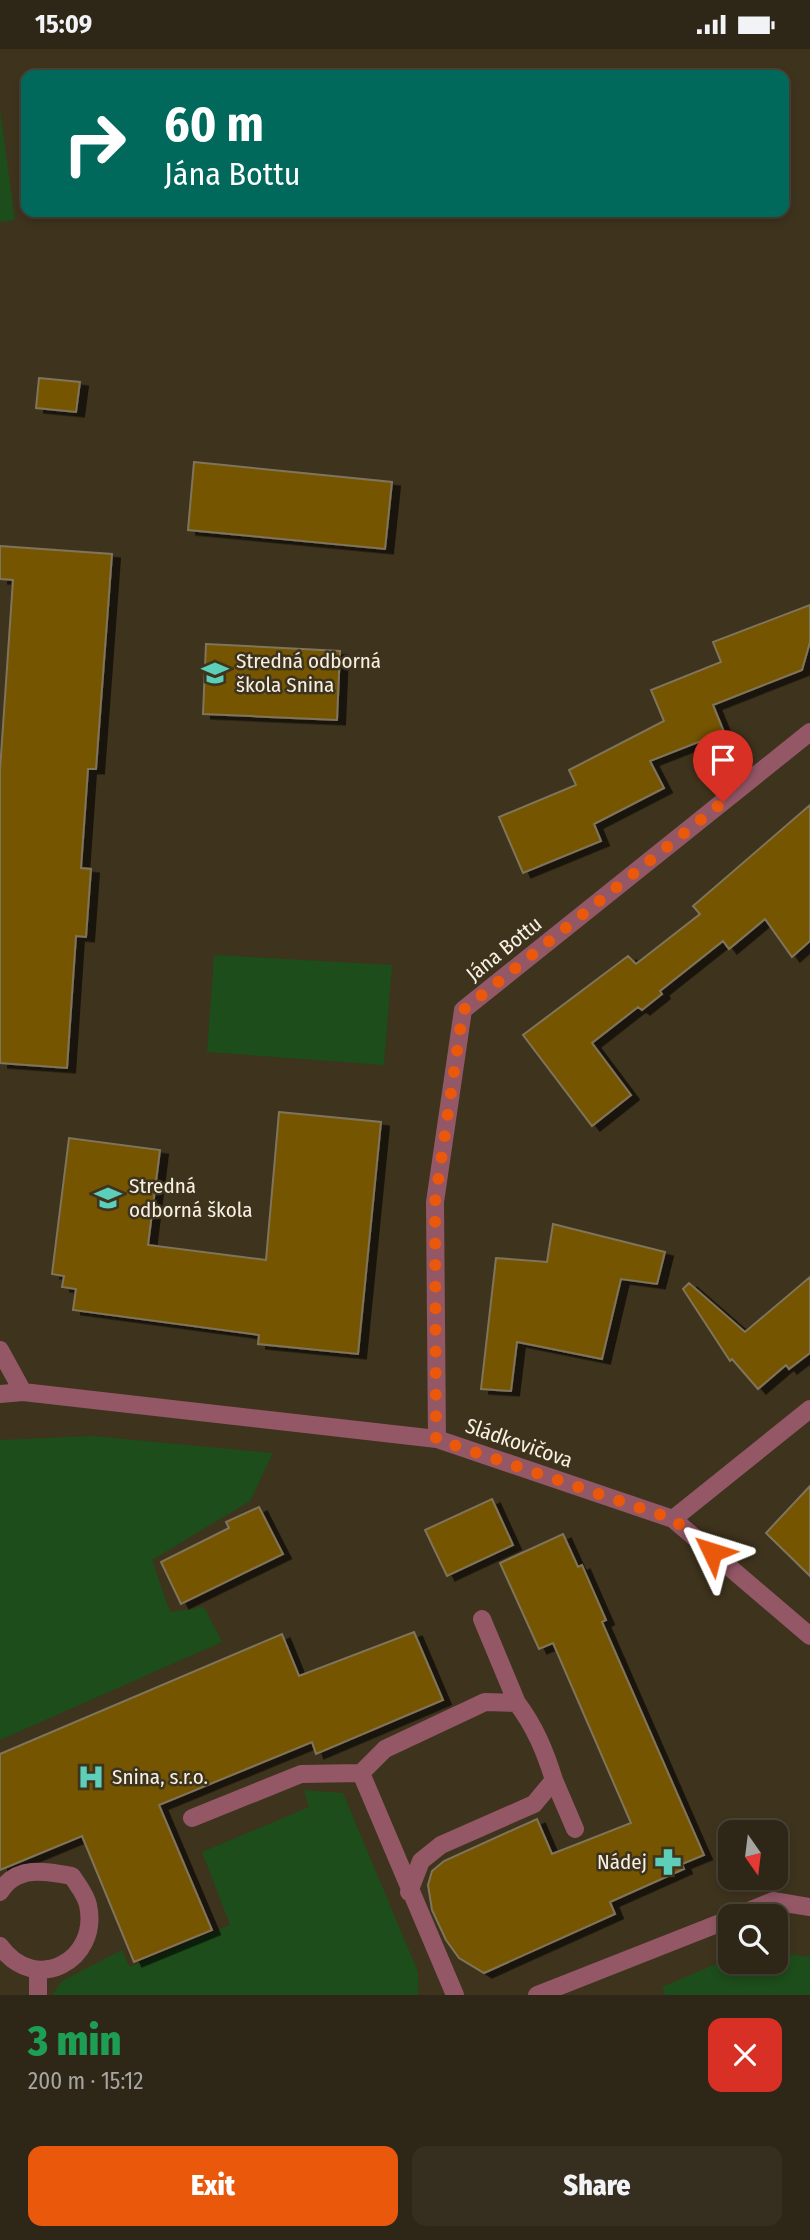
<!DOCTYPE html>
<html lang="en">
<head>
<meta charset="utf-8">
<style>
  body { margin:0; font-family:"Fira Sans Condensed",sans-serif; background:#362e1f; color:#f1f3f6; height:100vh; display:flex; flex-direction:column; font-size:26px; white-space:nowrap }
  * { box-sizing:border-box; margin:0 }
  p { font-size:23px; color:#a7a5a1 }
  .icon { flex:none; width:38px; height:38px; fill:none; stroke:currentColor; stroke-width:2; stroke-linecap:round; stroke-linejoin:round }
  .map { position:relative; height:1946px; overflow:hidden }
  .sheet { display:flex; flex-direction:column; background:#2e2616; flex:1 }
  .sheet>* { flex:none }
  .hud { position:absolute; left:21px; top:21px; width:768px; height:147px; border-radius:14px; box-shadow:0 4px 10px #0003,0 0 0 2px #494335; background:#00695c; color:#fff; overflow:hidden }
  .needle { width:46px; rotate:166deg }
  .buttons { position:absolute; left:718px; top:1771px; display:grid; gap:14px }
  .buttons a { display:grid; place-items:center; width:70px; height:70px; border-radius:14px; background:#2e2616; box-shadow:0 4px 10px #0003,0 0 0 2px #494335; font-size:35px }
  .pin { position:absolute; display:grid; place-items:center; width:60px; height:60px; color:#fff; margin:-72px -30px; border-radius:50% 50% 50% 0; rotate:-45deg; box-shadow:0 0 7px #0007 }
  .pin .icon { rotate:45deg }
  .me { position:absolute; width:77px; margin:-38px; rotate:311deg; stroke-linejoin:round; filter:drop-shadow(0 0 5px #0008) }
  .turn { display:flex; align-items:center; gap:24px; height:147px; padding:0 28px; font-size:32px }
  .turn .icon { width:91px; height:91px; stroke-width:2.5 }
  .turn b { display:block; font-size:49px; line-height:60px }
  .round { display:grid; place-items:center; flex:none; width:74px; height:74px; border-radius:14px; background:#362e1f }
  .headline { display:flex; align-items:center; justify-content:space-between; height:119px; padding:0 28px }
  h1 { font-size:42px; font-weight:800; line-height:52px; color:#1e9e55 }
  .primary-button { display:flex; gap:14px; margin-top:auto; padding:14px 28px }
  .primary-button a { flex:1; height:80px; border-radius:14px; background:#ea580c; color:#fff; font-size:28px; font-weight:800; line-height:80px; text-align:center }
  .primary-button a+a { background:#362e1f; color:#f1f3f6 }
  .status { display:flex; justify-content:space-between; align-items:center; height:49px; padding:0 35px; background:#2e2616; direction:ltr }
  .status svg { height:19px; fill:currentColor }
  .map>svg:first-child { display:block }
  .green { fill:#1d4d1b }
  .building { fill:#745500; stroke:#80745b; stroke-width:2; filter:url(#shadow) }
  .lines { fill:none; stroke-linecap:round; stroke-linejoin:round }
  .lane { stroke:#935766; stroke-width:18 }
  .street { stroke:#935766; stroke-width:18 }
  .route { stroke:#ea580c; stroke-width:12; stroke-dasharray:0 21.6 }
  .labels { text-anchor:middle; stroke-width:5; stroke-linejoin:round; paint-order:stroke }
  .poi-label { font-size:21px; fill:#f8f1e3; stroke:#3e331d; text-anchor:start }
  .street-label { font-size:21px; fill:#f8f1e3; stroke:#3e331d }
</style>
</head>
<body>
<div class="status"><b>15:09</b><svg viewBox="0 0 49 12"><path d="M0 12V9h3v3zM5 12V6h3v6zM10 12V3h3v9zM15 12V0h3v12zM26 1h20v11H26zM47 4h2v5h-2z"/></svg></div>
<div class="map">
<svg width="810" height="1946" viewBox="0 0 810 1946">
  <defs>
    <filter id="shadow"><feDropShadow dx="8" dy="4.5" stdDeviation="0" flood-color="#0009"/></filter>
  </defs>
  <rect width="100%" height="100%" fill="#3e331d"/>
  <path class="green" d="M0,61L15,171L0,173Z
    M214,906L392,916L384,1016L207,1003Z
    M93,1387L273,1404L250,1452L152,1511L170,1563L204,1558L222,1593L0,1691V1391Z
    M304,1741L343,1744L418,1923V1946H52L62,1932L122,1901L130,1918L230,1876L202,1803L309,1758Z
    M775,1903L810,1908V1946H665L662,1938L730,1909V1913H775Z"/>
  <path class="building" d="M39,329L80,333L76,363L36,359Z
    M194,413L392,433L385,500L188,481Z
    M0,497L112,505L96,720H88L81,819L91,820L86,888L76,887L67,1019L0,1014V721L13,531L0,530Z
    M810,556V593L802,621L713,656L724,683L650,712L664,739L594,775L601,792L523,824L499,768L576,736L569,721L664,672L651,641L721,613L713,593Z
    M206,595L340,602L337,671L203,665Z
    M810,756V892L792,908L765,870L729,900L723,892L660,942L662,945L642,961L638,958L592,994L631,1046L592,1077L523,986L628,907L636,915L700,865L693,857Z
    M279,1063L381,1073L358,1305L258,1295L259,1286L73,1261L76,1240L62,1238L64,1227L52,1225L69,1089L160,1101L148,1196L266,1211Z
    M553,1175L665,1203L657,1235L621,1230L602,1310L517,1293L511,1342L481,1340L496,1209L547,1213Z
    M810,1228V1304L789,1320L786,1316L758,1340L732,1310L730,1312L683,1240L689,1234L745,1283Z
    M810,1437V1527L766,1484Z
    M492,1450L513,1496L447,1527L425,1481Z
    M259,1458L283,1505L181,1555L161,1513L229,1479L226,1473Z
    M563,1485L578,1518L582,1516L606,1571L602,1573L704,1806L682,1815L684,1820L610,1853L615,1865L484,1924L459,1909L446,1891L432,1861L428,1836L432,1822L444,1812L537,1770L552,1805L631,1774L553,1594L539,1600L500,1514Z
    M414,1583L443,1651L316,1705L312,1693L159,1756L212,1881L134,1913L82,1787L0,1821V1705L282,1585L299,1627Z"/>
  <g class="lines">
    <path class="lane" d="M482,1570L517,1654
      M361,1724L455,1946
      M554,1731L575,1780
      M192,1769L301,1725L361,1724L385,1700L485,1653L517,1654C535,1678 545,1702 554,1731L534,1755L441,1796L421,1812L409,1843
      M0,1843C16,1816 46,1822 72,1827C77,1835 86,1846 88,1856C100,1912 35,1946 0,1897
      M736,1867L773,1852L810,1858
      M38,1946V1927
      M537,1946L730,1870"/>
    <path class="street" d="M0,1301L23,1343
      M0,1345L23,1343L437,1390L673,1470L810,1587
      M437,1390L435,1153L463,961L810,683
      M673,1470L810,1360"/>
  </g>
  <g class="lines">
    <path class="route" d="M712,1503L673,1470L436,1390L435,1153L463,961L723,753"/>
  </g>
  <defs>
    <symbol id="school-bare" viewBox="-9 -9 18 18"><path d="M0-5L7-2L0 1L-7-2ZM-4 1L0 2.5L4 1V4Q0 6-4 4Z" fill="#5dceb9" stroke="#3e331d" stroke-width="2.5" paint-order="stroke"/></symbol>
    <symbol id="hospital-bare" viewBox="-9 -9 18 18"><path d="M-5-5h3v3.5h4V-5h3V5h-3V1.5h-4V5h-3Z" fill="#5dceb9" stroke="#3e331d" stroke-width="2.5" paint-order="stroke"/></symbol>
    <symbol id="pharmacy-bare" viewBox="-9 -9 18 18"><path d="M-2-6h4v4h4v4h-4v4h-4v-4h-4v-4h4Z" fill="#5dceb9" stroke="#3e331d" stroke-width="2.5" paint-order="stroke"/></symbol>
  </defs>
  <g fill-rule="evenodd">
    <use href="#school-bare" x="196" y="605" width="38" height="38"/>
    <use href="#school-bare" x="89" y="1130" width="38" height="38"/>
    <use href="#hospital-bare" x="72" y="1709" width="38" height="38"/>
    <use href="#pharmacy-bare" x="649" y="1794" width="38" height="38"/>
  </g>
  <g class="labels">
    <g class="poi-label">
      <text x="236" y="619">Stredná odborná<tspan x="236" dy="24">škola Snina</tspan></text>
      <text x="129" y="1144">Stredná<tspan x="129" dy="24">odborná škola</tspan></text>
      <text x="112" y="1735">Snina, s.r.o.</text>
      <text x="647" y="1820" text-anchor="end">Nádej</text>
    </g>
    <g class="street-label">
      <text transform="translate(504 900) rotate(-39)" y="7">Jána Bottu</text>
      <text transform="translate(519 1394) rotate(19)" y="7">Sládkovičova</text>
    </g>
  </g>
</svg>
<div class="buttons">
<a><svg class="needle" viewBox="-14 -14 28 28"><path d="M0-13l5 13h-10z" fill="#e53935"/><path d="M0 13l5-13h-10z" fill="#a7a5a1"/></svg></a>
<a><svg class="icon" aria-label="search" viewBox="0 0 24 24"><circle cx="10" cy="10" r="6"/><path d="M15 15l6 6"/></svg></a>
</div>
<div class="pin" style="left:723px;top:753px;background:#d93025"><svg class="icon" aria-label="arrive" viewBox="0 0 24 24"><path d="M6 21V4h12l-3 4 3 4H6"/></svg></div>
<svg class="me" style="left:712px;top:1503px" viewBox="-20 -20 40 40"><path d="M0-17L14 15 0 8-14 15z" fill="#ea580c" stroke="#fff" stroke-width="4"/></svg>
<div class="hud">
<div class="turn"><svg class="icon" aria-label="right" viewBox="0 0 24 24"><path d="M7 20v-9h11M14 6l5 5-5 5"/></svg><div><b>60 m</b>Jána Bottu</div></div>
</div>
</div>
<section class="sheet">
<div class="headline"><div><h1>3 min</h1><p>200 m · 15:12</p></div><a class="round" style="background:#d93025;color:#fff"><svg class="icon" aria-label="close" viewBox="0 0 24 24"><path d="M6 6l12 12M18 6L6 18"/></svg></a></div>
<div class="primary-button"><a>Exit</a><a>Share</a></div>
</section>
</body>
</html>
